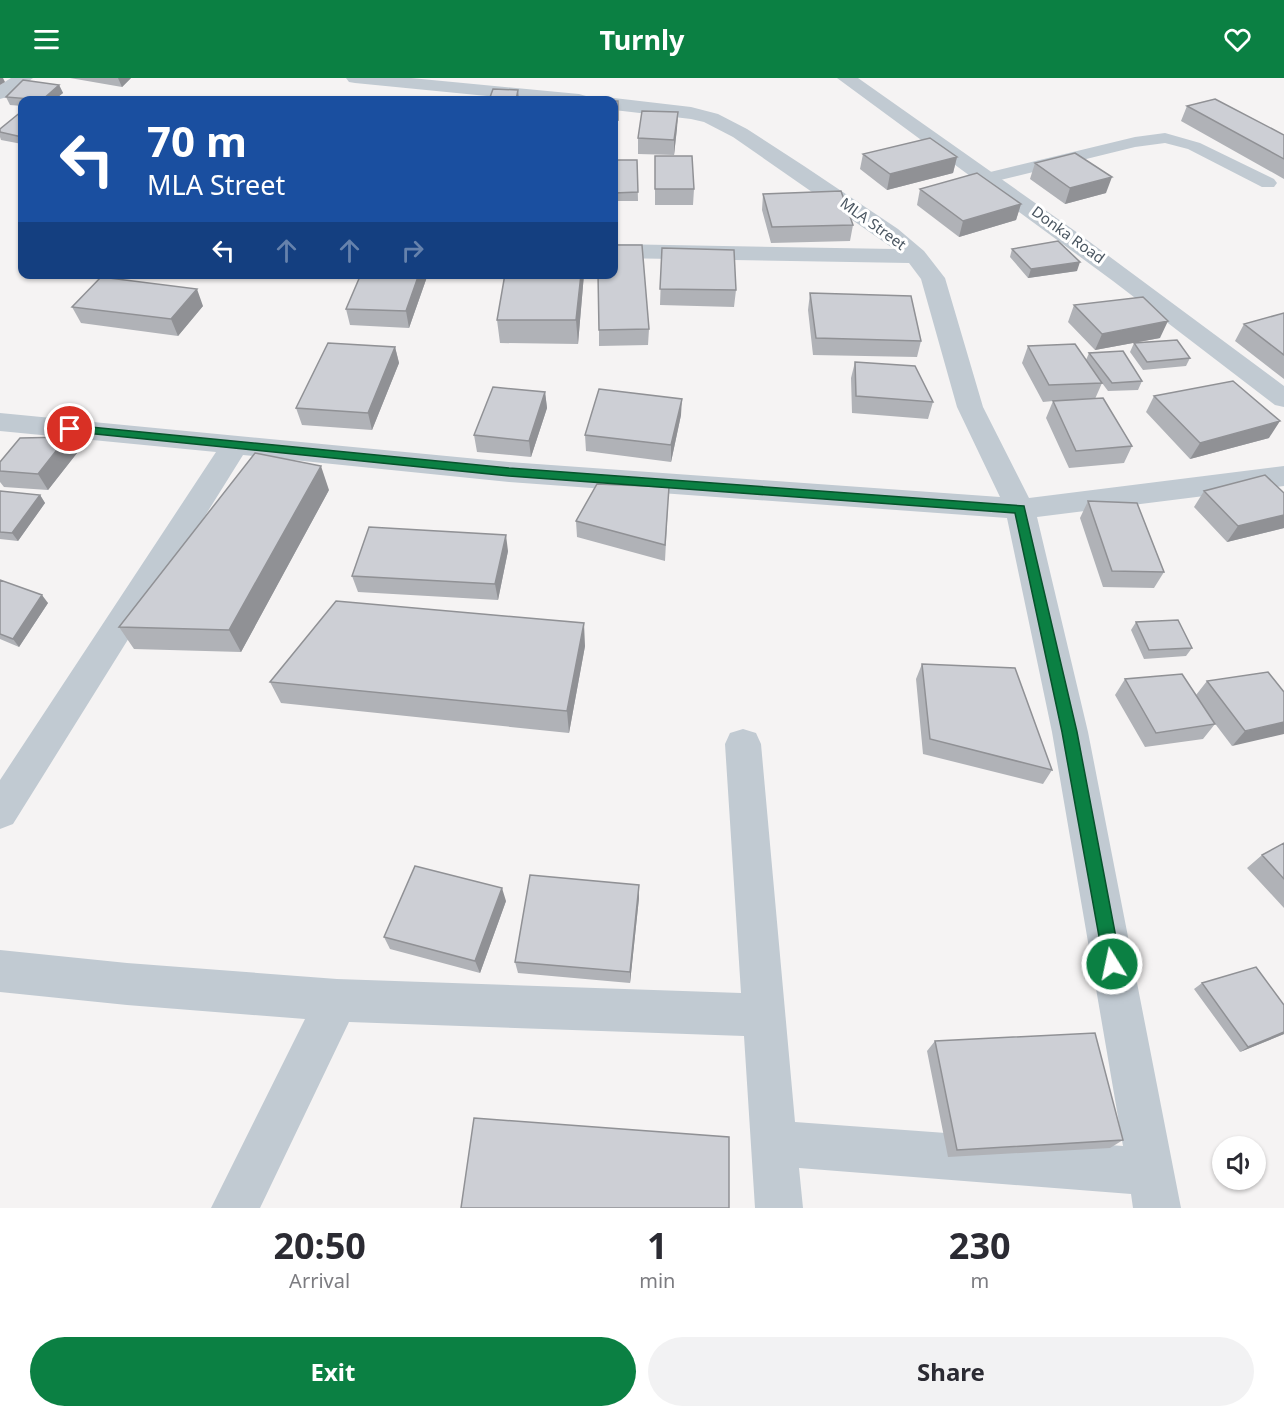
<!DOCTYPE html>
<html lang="en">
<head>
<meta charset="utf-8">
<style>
  body { margin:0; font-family:"Noto Sans",sans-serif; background:#f2f2f3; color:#2b2b33; height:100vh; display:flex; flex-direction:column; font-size:22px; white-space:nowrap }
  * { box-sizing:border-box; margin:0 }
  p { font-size:20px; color:#7c7c81 }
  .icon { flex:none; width:33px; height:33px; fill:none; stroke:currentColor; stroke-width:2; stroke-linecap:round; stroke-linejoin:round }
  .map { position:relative; height:1130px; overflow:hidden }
  .sheet { display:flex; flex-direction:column; background:#fff; flex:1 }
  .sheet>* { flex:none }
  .banner { position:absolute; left:18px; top:18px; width:600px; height:183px; border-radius:12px; box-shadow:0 2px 4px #0004; background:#1a4fa0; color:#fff; overflow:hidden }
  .controls { position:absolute; left:1212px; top:1058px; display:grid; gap:12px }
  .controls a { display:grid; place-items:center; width:54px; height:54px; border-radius:50%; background:#fff; box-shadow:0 2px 4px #0004; font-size:30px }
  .pin { position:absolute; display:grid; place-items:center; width:51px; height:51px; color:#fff; margin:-26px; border:3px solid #fff; border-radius:50%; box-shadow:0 2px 6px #0007 }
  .me { position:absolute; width:66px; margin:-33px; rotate:350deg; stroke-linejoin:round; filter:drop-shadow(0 0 4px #0008) }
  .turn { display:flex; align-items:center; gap:21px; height:126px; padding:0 30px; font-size:27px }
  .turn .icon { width:78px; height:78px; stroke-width:2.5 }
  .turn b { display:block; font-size:42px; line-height:51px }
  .lanes { display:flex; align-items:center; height:57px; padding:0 30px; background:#0003; justify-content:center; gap:30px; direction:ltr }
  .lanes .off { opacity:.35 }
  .eta { display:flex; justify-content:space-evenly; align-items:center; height:102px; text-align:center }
  .eta b { font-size:36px; font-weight:700; line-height:42px }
  .action { display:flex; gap:12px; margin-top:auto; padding:12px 30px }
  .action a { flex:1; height:69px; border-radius:36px; background:#0b8043; color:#fff; font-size:24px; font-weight:700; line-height:69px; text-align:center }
  .action a+a { background:#f2f2f3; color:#2b2b33 }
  header { display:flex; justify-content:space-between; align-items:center; height:78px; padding:0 30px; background:#0b8043; color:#fff; font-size:27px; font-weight:700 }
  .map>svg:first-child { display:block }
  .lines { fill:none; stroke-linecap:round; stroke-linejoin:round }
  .lane { fill:#c1cad2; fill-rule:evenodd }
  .street { fill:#c1cad2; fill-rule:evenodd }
  .wall { fill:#b0b2b7 }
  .shaded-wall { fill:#909195 }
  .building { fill:#cdcfd5; stroke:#909195; stroke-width:1.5 }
  .route { fill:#0b8043; stroke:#07532c; stroke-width:1.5 }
  .labels { text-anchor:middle; stroke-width:6; stroke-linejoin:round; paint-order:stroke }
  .far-street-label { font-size:15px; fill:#4a5661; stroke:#fff }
</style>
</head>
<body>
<header><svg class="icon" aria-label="menu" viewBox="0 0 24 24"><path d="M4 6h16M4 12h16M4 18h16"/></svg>Turnly<svg class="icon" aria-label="heart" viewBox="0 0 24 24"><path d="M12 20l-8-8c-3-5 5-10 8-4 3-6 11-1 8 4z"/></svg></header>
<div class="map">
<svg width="1284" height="1130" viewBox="0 0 1284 1130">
  <rect width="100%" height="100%" fill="#f5f3f3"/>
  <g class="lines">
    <path class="lane" d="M1165,55L1200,65L1274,101L1277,105L1274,109H1262L1188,71L1165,65L1135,69L988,105L982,104L979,100L982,96L1135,59Z"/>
    <path class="street" d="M11,0H33L7,19L0,21V7Z
      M346,0H411L579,16L586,18L588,22H527L355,5L349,4Z
      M837,0H858L1075,153L1284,308V329L1275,327L1113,203Z
      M614,20L691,29L718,36L747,51L804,88L898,151L924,173L945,200L983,329L1029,420L1284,388V408L1037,439L1088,654L1181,1130H1133L1131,1116L799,1090L803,1130H755L744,958L349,944L260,1130H211L305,941L127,927L0,914V872L127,885L337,901L741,915L725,666L730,655L743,651L756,655L761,666L795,1044L1123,1068L1052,654L1007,440L509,404L243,377L13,746L0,751V702L216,374L0,353V335L509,384L1000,419L957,329L921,201L909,185L614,180V166L894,171L733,59L704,44L691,41L614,32V22H607Z"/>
  </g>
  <path class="wall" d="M70,0H131L122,9Z
    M59,7L63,15L54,22H22V28L10,27L6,19Z
    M614,23H618V50L614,49Z
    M1187,28L1284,57V101L1181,43Z
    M22,33V66L1,62L0,59V51Z
    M678,34L677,50L674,77L638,76V60Z
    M863,76L957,79L953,95L887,112L860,91Z
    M655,78L694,111L693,127H655Z
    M614,82H637L638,123H614Z
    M1035,85L1106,115L1065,126L1030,101Z
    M920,111L1021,126L1016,142L959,159L917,127Z
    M763,116L853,147L850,163L771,165L762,132Z
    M662,170L736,212L734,229L660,227Z
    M1012,171L1077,193L1028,200L1010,179Z
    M428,196L409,250L350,247L346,231Z
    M584,196L578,266L500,265L497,242Z
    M810,215L921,263L917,279L813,277L808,232Z
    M1074,227L1160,260L1095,272L1068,244Z
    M203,228L178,258L81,245L72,229Z
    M1284,235V301L1235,263L1244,246Z
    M649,251L648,267L599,268V252Z
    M1134,265L1190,280L1186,288L1143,292L1130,274Z
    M1028,268L1086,282L1089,275L1142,303L1138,312L1108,313L1102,305L1095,321L1132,368L1124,385L1069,390L1046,340L1053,323L1043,324L1022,285Z
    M395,269L399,285L372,352L302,347L296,330Z
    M855,284L933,324L928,341L852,335L851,300Z
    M545,314L547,330L531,379L477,374L474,357Z
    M1154,318L1269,360L1190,381L1146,334Z
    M681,337L671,384L586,373L585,357Z
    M77,375L48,412L4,409L0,404V384Z
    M329,412L241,574L134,571L119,549Z
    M0,413L40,417L45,425L18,463L0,461Z
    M1204,413L1284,415V450L1227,464L1194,429Z
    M1088,423L1164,494L1154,510L1103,509L1080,440Z
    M668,426L665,483L577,459L576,443Z
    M508,473L498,522L358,514L352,498Z
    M0,502L48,525L19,569L0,561Z
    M1136,544L1192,570L1186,578L1144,581L1131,552Z
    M585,568L569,655L281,625L270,604Z
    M922,586L1052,692L1043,706L923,676L916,601Z
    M1125,601L1196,617L1207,603L1284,614L1232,668L1213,643L1215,646L1203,661L1145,669L1115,617Z
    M1284,765V830L1247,790L1262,777Z
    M639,807V820L630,905L518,895L515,884Z
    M506,823L480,895L390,871L384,859Z
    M1202,905L1284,927V956L1240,974L1194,911Z
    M935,963L1123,1062L1110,1070L948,1079L927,973Z"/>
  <path class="shaded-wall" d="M0,0H3L5,4L0,7Z
    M118,0H131L122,9Z
    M59,7L63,15L54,22H42Z
    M518,12L519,22H516Z
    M678,34L677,50L674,77V62Z
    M957,79L953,95L887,112L890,96Z
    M1112,99L1106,115L1065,126L1070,110Z
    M1021,126L1016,142L959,159L963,143Z
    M1080,184L1077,193L1028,200L1031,191Z
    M419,196H428L409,250L406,233Z
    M581,196H584L578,266L576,242Z
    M197,211L203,228L178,258L171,241Z
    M1168,243L1160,260L1095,272L1102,256Z
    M395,269L399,285L372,352L368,335Z
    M545,314L547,330L531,379L529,363Z
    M682,321L681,337L671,384V367Z
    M1280,343L1269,360L1190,381L1200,365Z
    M67,359L77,375L48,412L38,396Z
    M321,388L329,412L241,574L229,552Z
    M40,417L45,425L18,463L12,455Z
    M1284,437V450L1227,464L1238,448Z
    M506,457L508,473L498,522L495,506Z
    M42,517L48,525L19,569L13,561Z
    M584,545L585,568L569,655L567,633Z
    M1284,644V656L1232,668L1245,653Z
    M639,807V820L630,905V894Z
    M502,810L506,823L480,895L475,883Z
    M1284,954V956L1240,974L1248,969Z"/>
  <path class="building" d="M23,2L59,7L42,22L6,19Z
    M493,11L518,12L516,22H489Z
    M580,20L610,22H579Z
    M1215,21L1284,57V81L1187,28Z
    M614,23H618V42L614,41Z
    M22,33V59L0,54V51Z
    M642,33L678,34L674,62L638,60Z
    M930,60L957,79L890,96L863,76Z
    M1075,75L1112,99L1070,110L1035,85Z
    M655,78H692L694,111H655Z
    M614,82H637L638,114L614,115Z
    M977,95L1021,126L963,143L920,111Z
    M841,113L853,147L772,149L763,116Z
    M1058,163L1080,184L1031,191L1012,171Z
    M614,167H642L649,251L599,252L598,196H614Z
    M662,170L734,172L736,212L660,211Z
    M361,196H419L406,233L346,231Z
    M505,196H581L576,242H497Z
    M101,199L197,211L171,241L72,229Z
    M810,215L911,218L921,263L816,260Z
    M1143,219L1168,243L1102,256L1074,227Z
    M1284,235V277L1244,246Z
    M1177,262L1190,280L1147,284L1134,265Z
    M328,265L395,269L368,335L296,330Z
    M1075,266L1102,305L1049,307L1028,268Z
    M1123,273L1142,303L1112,305L1089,275Z
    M855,284L915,288L933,324L856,318Z
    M1233,303L1280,343L1200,365L1154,318Z
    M493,309L545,314L529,363L474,357Z
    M599,311L682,321L671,367L585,357Z
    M1103,320L1132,368L1076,373L1053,323Z
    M67,359L38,396L0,393V384L20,360Z
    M255,375L321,388L229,552L119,549Z
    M1265,397L1284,415V437L1238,448L1204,413Z
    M597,406L669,409L665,467L576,443Z
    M0,413L40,417L12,455L0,454Z
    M1088,423L1137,425L1164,494L1112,493Z
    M369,449L506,457L495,506L352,498Z
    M0,502L42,517L13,561L0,556Z
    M336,523L584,545L567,633L270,604Z
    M1178,542L1192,570L1149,572L1136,544Z
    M922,586L1015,590L1052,692L930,661Z
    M1268,594L1284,614V644L1245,653L1207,603Z
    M1182,596L1215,646L1156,655L1125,601Z
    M1284,765V801L1262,777Z
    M415,788L502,810L475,883L384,859Z
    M530,797L639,807L630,894L515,884Z
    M1256,889L1284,927V954L1248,969L1202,905Z
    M1095,955L1123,1062L957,1072L935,963Z
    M474,1040L729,1059V1130H461Z"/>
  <path class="route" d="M70,347L509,390L1024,428L1077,654L1121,886L1118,892L1112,894L1106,892L1104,886L1062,654L1015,435L509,398L66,353L65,351Z"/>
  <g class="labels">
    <g class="far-street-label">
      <text transform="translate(873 146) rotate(36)" y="5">MLA Street</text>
      <text transform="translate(1068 157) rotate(36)" y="5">Donka Road</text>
    </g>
  </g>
</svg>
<div class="controls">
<a><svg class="icon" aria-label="sound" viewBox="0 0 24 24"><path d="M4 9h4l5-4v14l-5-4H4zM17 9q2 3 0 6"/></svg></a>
</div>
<div class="pin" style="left:70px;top:351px;background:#d93025"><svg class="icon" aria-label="arrive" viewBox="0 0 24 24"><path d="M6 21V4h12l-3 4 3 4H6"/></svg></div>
<svg class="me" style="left:1112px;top:886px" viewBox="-20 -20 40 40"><circle r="17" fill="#0b8043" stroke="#fff" stroke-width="3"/><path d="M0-11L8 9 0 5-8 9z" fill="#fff"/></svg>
<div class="banner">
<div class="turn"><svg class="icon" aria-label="left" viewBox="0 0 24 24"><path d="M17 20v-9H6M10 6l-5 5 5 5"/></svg><div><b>70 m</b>MLA Street</div></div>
<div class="lanes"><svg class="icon" aria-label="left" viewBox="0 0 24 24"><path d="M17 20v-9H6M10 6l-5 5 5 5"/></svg><svg class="icon off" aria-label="ahead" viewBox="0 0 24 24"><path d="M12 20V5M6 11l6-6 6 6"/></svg><svg class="icon off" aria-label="ahead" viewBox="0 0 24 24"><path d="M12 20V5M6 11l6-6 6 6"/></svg><svg class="icon off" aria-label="right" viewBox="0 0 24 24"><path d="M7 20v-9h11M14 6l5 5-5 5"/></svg></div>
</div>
</div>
<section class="sheet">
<div class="eta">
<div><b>20:50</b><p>Arrival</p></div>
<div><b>1</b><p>min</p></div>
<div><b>230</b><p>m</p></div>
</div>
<div class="action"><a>Exit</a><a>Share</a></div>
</section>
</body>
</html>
